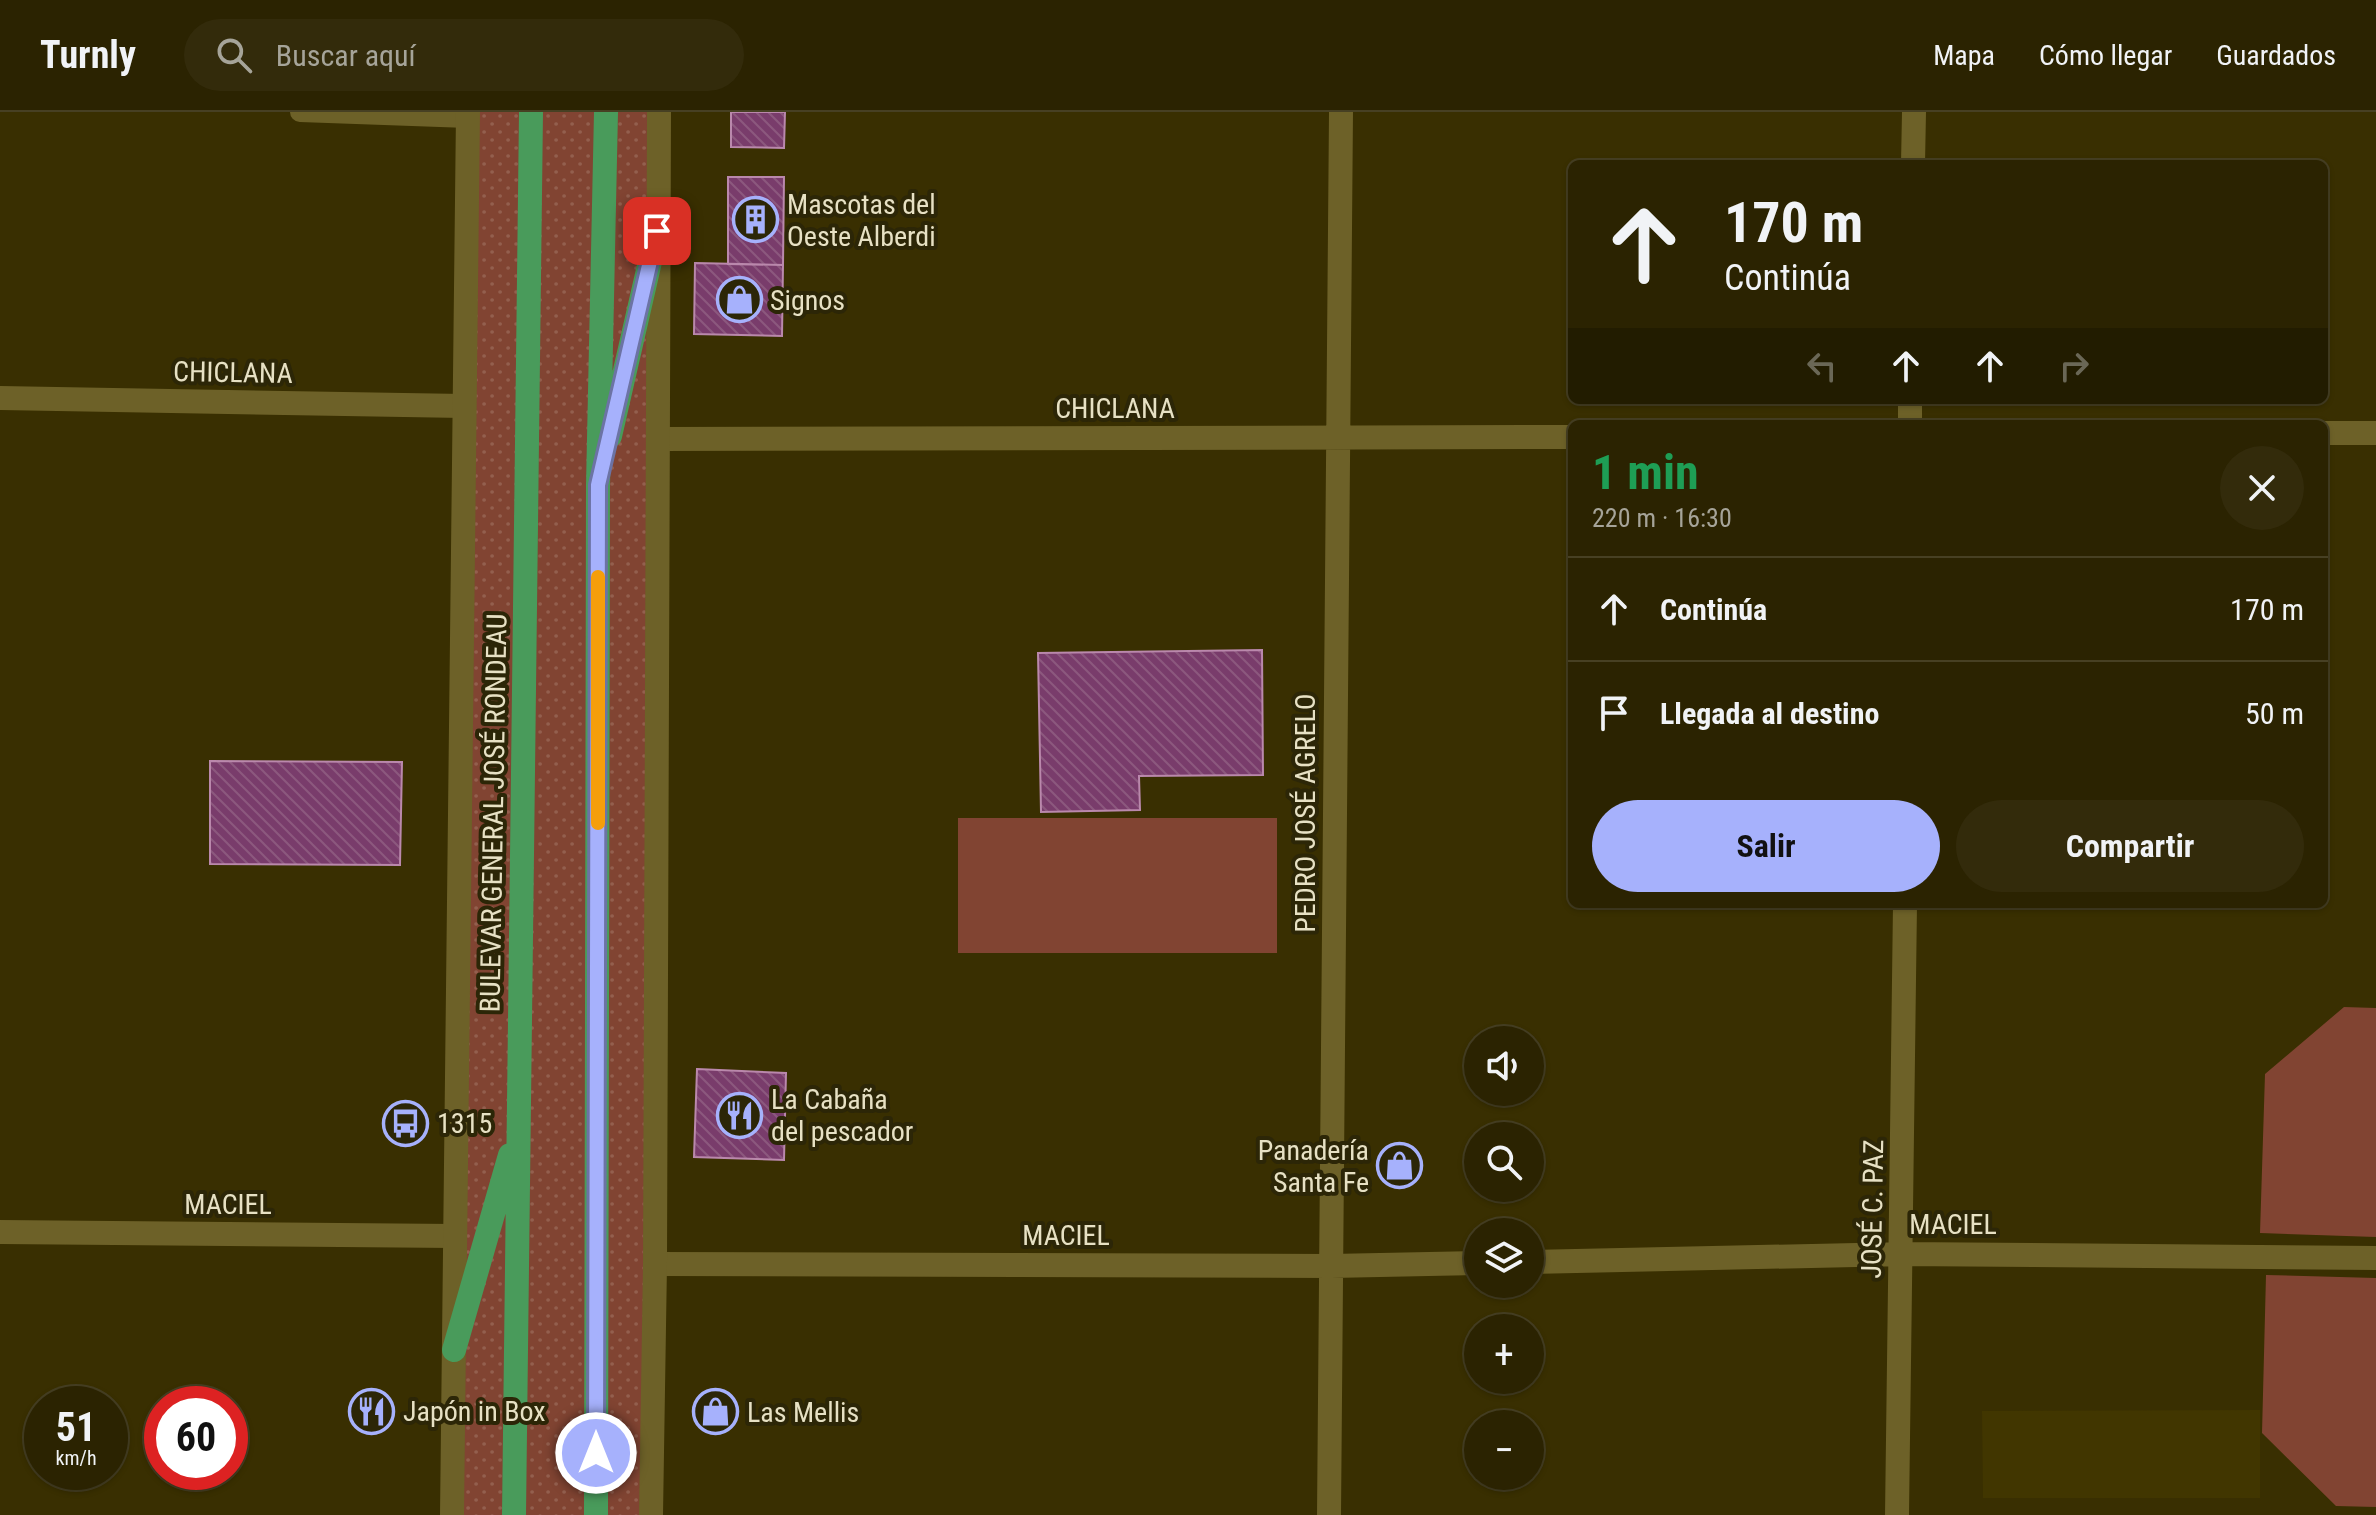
<!DOCTYPE html>
<html lang="es">
<head>
<meta charset="utf-8">
<style>
  body { margin:0; font-family:"Roboto Condensed",sans-serif; background:#332b0b; color:#f1f3f6; height:100vh; display:flex; flex-direction:column; font-size:30px; white-space:nowrap }
  * { box-sizing:border-box; margin:0 }
  p { font-size:26px; color:#a6a499 }
  .icon { flex:none; width:44px; height:44px; fill:none; stroke:currentColor; stroke-width:2; stroke-linecap:round; stroke-linejoin:round }
  .map { position:relative; flex:1; overflow:hidden }
  .details { position:absolute; left:1568px; top:308px; width:760px; height:488px; display:flex; flex-direction:column; background:#2b2301; border-radius:12px; box-shadow:0 2px 6px #0004,0 0 0 2px #474023 }
  .details>* { flex:none }
  .guide { position:absolute; left:1568px; top:48px; width:760px; height:244px; border-radius:12px; box-shadow:0 2px 6px #0004,0 0 0 2px #474023; background:#2b2301; color:#f1f3f6; overflow:hidden }
  .controls { position:absolute; left:1464px; top:914px; display:grid; gap:16px }
  .controls a { display:grid; place-items:center; width:80px; height:80px; border-radius:50%; background:#2b2301; box-shadow:0 2px 6px #0004,0 0 0 2px #474023; font-size:40px }
  .speed { position:absolute; left:24px; top:1274px; display:flex; gap:16px; font-size:40px; font-weight:700; text-align:center }
  .speed>* { display:grid; place-content:center; width:104px; height:104px; border-radius:50%; background:#2b2301; box-shadow:0 2px 6px #0004,0 0 0 2px #474023; line-height:1 }
  .speed small { font-size:20px; font-weight:400 }
  .speed .limit { border:12px solid #d22; background:#fff; color:#111 }
  .pin { position:absolute; display:grid; place-items:center; width:68px; height:68px; color:#fff; margin:-34px; border-radius:16px; box-shadow:0 4px 12px #0006 }
  .me { position:absolute; width:88px; margin:-44px; rotate:0deg; stroke-linejoin:round; filter:drop-shadow(0 0 6px #0008) }
  .turn { display:flex; align-items:center; gap:28px; height:168px; padding:0 24px; font-size:36px }
  .turn .icon { width:104px; height:104px; stroke-width:2.5 }
  .turn b { display:block; font-size:56px; line-height:68px }
  .lanes { display:flex; align-items:center; height:76px; padding:0 24px; background:#0003; justify-content:center; gap:40px; direction:ltr }
  .lanes .off { opacity:.35 }
  .round { display:grid; place-items:center; flex:none; width:84px; height:84px; border-radius:42px; background:#332b0b }
  .headline { display:flex; align-items:center; justify-content:space-between; height:136px; padding:0 24px }
  h1 { font-size:48px; font-weight:700; line-height:60px; color:#1e9e55 }
  .cta { display:flex; gap:16px; margin-top:auto; padding:16px 24px }
  .cta a { flex:1; height:92px; border-radius:48px; background:#a6b1fc; color:#111; font-size:32px; font-weight:700; line-height:92px; text-align:center }
  .cta a+a { background:#332b0b; color:#f1f3f6 }
  ul { padding:0; list-style:none }
  li { display:flex; align-items:center; gap:24px; height:104px; padding:0 24px; border-top:2px solid #474023 }
  li div { flex:1 }
  li b { display:block; font-size:30px }
  li em { font-style:normal }
  header { display:flex; align-items:center; gap:48px; box-sizing:border-box; height:112px; padding:0 40px; background:#2b2301; border-bottom:2px solid #474023 }
  header strong { font-size:38px }
  nav { display:flex; gap:44px; margin-inline-start:auto; font-size:28px }
  .search { width:560px; height:72px; background:#332b0b; display:flex; align-items:center; gap:20px; box-sizing:border-box; padding:0 28px; border-radius:44px; color:#a6a499; font-size:30px }
  .map>svg:first-child { display:block }
  .built { fill:#413600 }
  .grass { fill:url(#grass-dots) }
  .park { fill:#814432 }
  .building { fill:url(#building-back-hatch); stroke:#ba88ac; stroke-width:2 }
  .lines { fill:none; stroke-linecap:round; stroke-linejoin:round }
  .lane { stroke:#6d6128; stroke-width:20 }
  .street { stroke:#6d6128; stroke-width:24 }
  .secondary { stroke:#6d6128; stroke-width:24 }
  .primary { stroke:#499b5b; stroke-width:24 }
  .route-casing { stroke:#6c73a4; stroke-width:20 }
  .route { stroke:#a6b1fc; stroke-width:14 }
  .slow { stroke:#f59e0b; stroke-width:14 }
  .labels { text-anchor:middle; stroke-width:8; stroke-linejoin:round; paint-order:stroke }
  .poi-label { font-size:28px; fill:#e7e1c4; stroke:#2c2607; text-anchor:start }
  .street-label { font-size:28px; fill:#e7e1c4; stroke:#2c2607 }
</style>
</head>
<body>
<header>
<strong>Turnly</strong>
<div class="search"><svg class="icon" aria-label="search" viewBox="0 0 24 24"><circle cx="10" cy="10" r="6"/><path d="M15 15l6 6"/></svg>Buscar aquí</div>
<nav><a>Mapa</a><a>Cómo llegar</a><a>Guardados</a></nav>
</header>
<div class="map">
<svg width="2376" height="1403" viewBox="0 0 2376 1403">
  <defs>
    <pattern id="grass-dots" width="8" height="8" patternUnits="userSpaceOnUse" patternTransform="scale(2)"><rect width="8" height="8" fill="#814432"/><path d="M2 2h.1M6 6h.1" fill="none" stroke="#935f4e" stroke-width="1.8" stroke-linecap="round"/></pattern>
    <pattern id="building-back-hatch" width="6" height="6" patternUnits="userSpaceOnUse" patternTransform="scale(2)"><rect width="6" height="6" fill="#793c6b"/><path d="M-1 5l2 2M0 0l6 6M5-1l2 2" fill="none" stroke="#8c587e"/></pattern>
  </defs>
  <rect width="100%" height="100%" fill="#392f01"/>
  <path class="built" d="M2260,1298V1386H1983L1982,1299Z"/>
  <path class="grass" d="M468,0H659L651,1403H452Z"/>
  <path class="park" d="M958,706H1277V841H958Z
    M2344,895L2376,896V1125L2260,1121L2265,962Z
    M2266,1163L2376,1166V1395L2336,1394L2262,1321Z"/>
  <path class="building" d="M731,0H785L784,36L731,35Z
    M728,65H784L783,153L728,152Z
    M695,151L783,153L782,224L694,222Z
    M1262,538L1263,663L1139,664L1140,698L1041,700L1038,541Z
    M210,649L402,650L400,753L210,752Z
    M697,957L786,961L784,1048L694,1045Z"/>
  <g class="lines">
    <path class="lane" d="M300,0L468,6"/>
    <path class="street" d="M1913,52L1914,0
      M0,286L464,294
      M1910,312V288
      M2324,321H2376
      M658,327L1572,325
      M0,1120L455,1124
      M1530,1150L1901,1142L2376,1146
      M655,1152L1331,1154L1478,1151
      M1329,1403L1341,0
      M1897,1403L1905,792"/>
    <path class="secondary" d="M452,1403L468,0
      M651,1403L655,1152L659,0"/>
    <path class="primary" d="M610,324L657,119
      M454,1238L510,1043
      M514,1403L531,0
      M596,1403L598,373L606,0"/>
  </g>
  <g class="lines">
    <defs>
      <path id="route" d="M596,1341L598,373L657,119"/>
    </defs>
    <use href="#route" class="route-casing"/>
    <use href="#route" class="route"/>
    <path class="slow" d="M598,711V465"/>
  </g>
  <defs>
    <symbol id="building-ring" viewBox="-11 -11 22 22"><circle r="9.5" fill="#2c2607" stroke="#a6b1fc" stroke-width="1.5"/><path d="M-4-6H4V6H1V3H-1V6H-4ZM-2.5-4.3h1.7v1.8h-1.7ZM.8-4.3h1.7v1.8H.8ZM-2.5-1h1.7V.8h-1.7ZM.8-1h1.7V.8H.8Z" fill="#a6b1fc"/></symbol>
    <symbol id="shop-ring" viewBox="-11 -11 22 22"><circle r="9.5" fill="#2c2607" stroke="#a6b1fc" stroke-width="1.5"/><path d="M-5-2.5h2.3a2.7 3.5 0 0 1 5.4 0H5L5.5 6h-11ZM-1.5-2.5h3a1.5 2.3 0 0 0-3 0Z" fill="#a6b1fc"/></symbol>
    <symbol id="restaurant-ring" viewBox="-11 -11 22 22"><circle r="9.5" fill="#2c2607" stroke="#a6b1fc" stroke-width="1.5"/><path d="M-5-6h1v4h1v-4h1v4h1v-4h1v5L-1.5 .5V6h-2V.5L-5-1ZM5-6V6H3V1.5H1.5Q1.5-4 5-6Z" fill="#a6b1fc"/></symbol>
    <symbol id="bus-ring" viewBox="-11 -11 22 22"><circle r="9.5" fill="#2c2607" stroke="#a6b1fc" stroke-width="1.5"/><path d="M-5-6H5V4H4V6H2V4H-2V6H-4V4H-5ZM-3.5-4V0h7V-4ZM-3.5 1.2v1.5H-2V1.2ZM2 1.2v1.5H3.5V1.2Z" fill="#a6b1fc"/></symbol>
  </defs>
  <g fill-rule="evenodd">
    <use href="#building-ring" x="730" y="82" width="51" height="51"/>
    <use href="#shop-ring" x="714" y="162" width="51" height="51"/>
    <use href="#restaurant-ring" x="714" y="978" width="51" height="51"/>
    <use href="#bus-ring" x="380" y="986" width="51" height="51"/>
    <use href="#shop-ring" x="1374" y="1028" width="51" height="51"/>
    <use href="#restaurant-ring" x="346" y="1274" width="51" height="51"/>
    <use href="#shop-ring" x="690" y="1274" width="51" height="51"/>
  </g>
  <g class="labels">
    <g class="poi-label">
      <text x="787" y="102">Mascotas del<tspan x="787" dy="32">Oeste Alberdi</tspan></text>
      <text x="770" y="198">Signos</text>
      <text x="771" y="997">La Cabaña<tspan x="771" dy="32">del pescador</tspan></text>
      <text x="437" y="1021">1315</text>
      <text x="1369" y="1048" text-anchor="end">Panadería<tspan x="1369" dy="32">Santa Fe</tspan></text>
      <text x="403" y="1309">Japón in Box</text>
      <text x="747" y="1310">Las Mellis</text>
    </g>
    <g class="street-label">
      <text transform="translate(233 260) rotate(1)" y="10">CHICLANA</text>
      <text x="1115" y="306">CHICLANA</text>
      <text transform="translate(493 701) rotate(-89)" y="10">BULEVAR GENERAL JOSÉ RONDEAU</text>
      <text transform="translate(1305 701) rotate(-90)" y="10">PEDRO JOSÉ AGRELO</text>
      <text x="228" y="1102">MACIEL</text>
      <text transform="translate(1872 1097) rotate(-89)" y="10">JOSÉ C. PAZ</text>
      <text x="1953" y="1122">MACIEL</text>
      <text x="1066" y="1133">MACIEL</text>
    </g>
  </g>
</svg>
<div class="controls">
<a><svg class="icon" aria-label="sound" viewBox="0 0 24 24"><path d="M4 9h4l5-4v14l-5-4H4zM17 9q2 3 0 6"/></svg></a>
<a><svg class="icon" aria-label="search" viewBox="0 0 24 24"><circle cx="10" cy="10" r="6"/><path d="M15 15l6 6"/></svg></a>
<a><svg class="icon" aria-label="layers" viewBox="0 0 24 24"><path d="M12 4l9 5-9 5-9-5zM3 14l9 5 9-5"/></svg></a>
<a>+</a>
<a>−</a>
</div>
<div class="speed"><div>51<small>km/h</small></div><div class="limit">60</div></div>
<div class="pin" style="left:657px;top:119px;background:#d93025"><svg class="icon" aria-label="arrive" viewBox="0 0 24 24"><path d="M6 21V4h12l-3 4 3 4H6"/></svg></div>
<svg class="me" style="left:596px;top:1341px" viewBox="-20 -20 40 40"><circle r="17" fill="#a6b1fc" stroke="#fff" stroke-width="3"/><path d="M0-11L8 9 0 5-8 9z" fill="#fff"/></svg>
<div class="guide">
<div class="turn"><svg class="icon" aria-label="ahead" viewBox="0 0 24 24"><path d="M12 20V5M6 11l6-6 6 6"/></svg><div><b>170 m</b>Continúa</div></div>
<div class="lanes"><svg class="icon off" aria-label="left" viewBox="0 0 24 24"><path d="M17 20v-9H6M10 6l-5 5 5 5"/></svg><svg class="icon" aria-label="ahead" viewBox="0 0 24 24"><path d="M12 20V5M6 11l6-6 6 6"/></svg><svg class="icon" aria-label="ahead" viewBox="0 0 24 24"><path d="M12 20V5M6 11l6-6 6 6"/></svg><svg class="icon off" aria-label="right" viewBox="0 0 24 24"><path d="M7 20v-9h11M14 6l5 5-5 5"/></svg></div>
</div>
<section class="details">
<div class="headline"><div><h1>1 min</h1><p>220 m · 16:30</p></div><a class="round"><svg class="icon" aria-label="close" viewBox="0 0 24 24"><path d="M6 6l12 12M18 6L6 18"/></svg></a></div>
<ul>
<li><svg class="icon" aria-label="ahead" viewBox="0 0 24 24"><path d="M12 20V5M6 11l6-6 6 6"/></svg><div><b>Continúa</b></div><em>170 m</em></li>
<li><svg class="icon" aria-label="arrive" viewBox="0 0 24 24"><path d="M6 21V4h12l-3 4 3 4H6"/></svg><div><b>Llegada al destino</b></div><em>50 m</em></li>
</ul>
<div class="cta"><a>Salir</a><a>Compartir</a></div>
</section>
</div>
</body>
</html>
